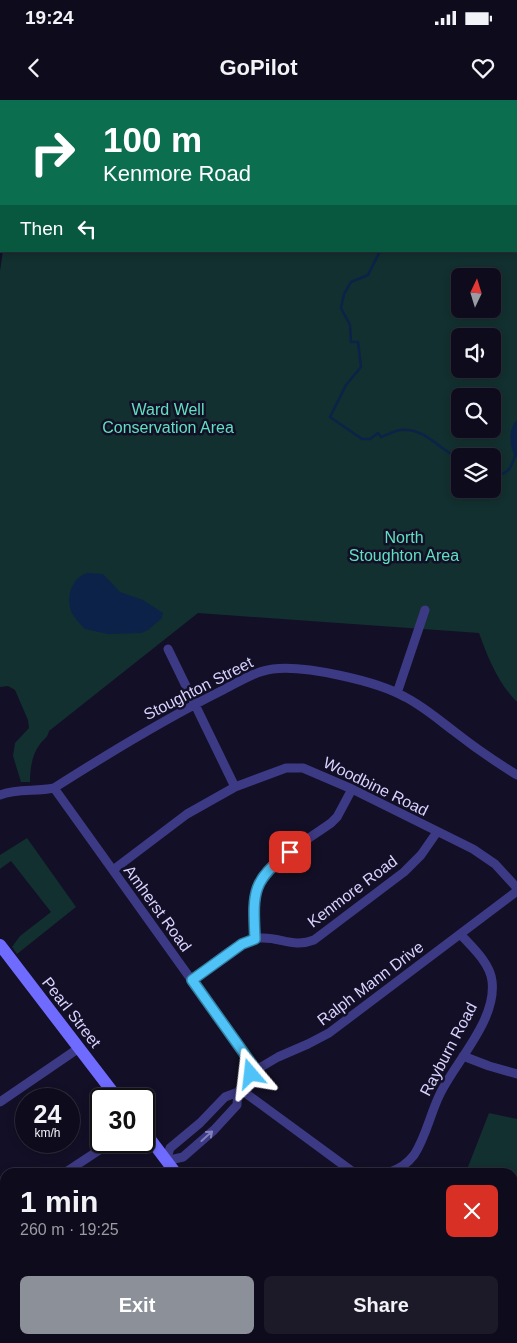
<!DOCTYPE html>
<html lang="en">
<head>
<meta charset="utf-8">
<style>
  body { margin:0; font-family:Arial,sans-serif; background:#1c1929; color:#f1f3f6; height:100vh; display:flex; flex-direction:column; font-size:19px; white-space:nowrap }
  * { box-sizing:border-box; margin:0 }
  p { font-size:16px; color:#9b9ba3 }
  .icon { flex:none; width:28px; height:28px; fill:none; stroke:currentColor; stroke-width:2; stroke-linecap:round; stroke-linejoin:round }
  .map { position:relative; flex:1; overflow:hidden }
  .details { position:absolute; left:0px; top:1068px; width:518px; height:176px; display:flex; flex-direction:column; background:#0e0b1c; border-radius:15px 15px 0 0; box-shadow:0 2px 8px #0003,0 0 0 1px #2e2b3b }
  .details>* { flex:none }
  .banner { position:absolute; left:0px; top:0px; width:518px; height:152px; box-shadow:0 2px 8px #0003,0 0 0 1px #2e2b3b; background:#0b6e4f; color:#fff; overflow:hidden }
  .needle { width:32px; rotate:4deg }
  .tools { position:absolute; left:451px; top:168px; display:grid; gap:10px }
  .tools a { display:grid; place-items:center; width:50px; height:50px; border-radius:8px; background:#0e0b1c; box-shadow:0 2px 8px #0003,0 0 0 1px #2e2b3b; font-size:25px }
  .speed { position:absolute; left:15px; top:988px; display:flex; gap:10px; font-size:25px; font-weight:700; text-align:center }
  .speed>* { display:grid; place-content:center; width:65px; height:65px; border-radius:50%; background:#0e0b1c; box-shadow:0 2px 8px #0003,0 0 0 1px #2e2b3b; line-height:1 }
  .speed small { font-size:12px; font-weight:400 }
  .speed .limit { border:2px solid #111; border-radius:8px; background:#fff; color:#111 }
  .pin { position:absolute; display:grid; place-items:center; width:42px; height:42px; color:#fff; margin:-21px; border-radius:10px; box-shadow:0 2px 8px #0006 }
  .me { position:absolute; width:55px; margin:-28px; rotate:343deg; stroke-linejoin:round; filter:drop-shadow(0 0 4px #0008) }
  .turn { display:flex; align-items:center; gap:18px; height:105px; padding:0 20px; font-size:22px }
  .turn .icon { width:65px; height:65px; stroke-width:2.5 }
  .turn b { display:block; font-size:35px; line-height:42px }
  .then { display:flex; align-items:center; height:48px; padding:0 20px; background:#0003; gap:10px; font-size:19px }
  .round { display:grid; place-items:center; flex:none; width:52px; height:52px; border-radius:8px; background:#1c1929 }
  .headline { display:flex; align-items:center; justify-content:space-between; height:85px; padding:0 20px }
  h1 { font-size:30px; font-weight:800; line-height:38px }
  .button { display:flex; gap:10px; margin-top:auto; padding:10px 20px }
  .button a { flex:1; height:58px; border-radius:8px; background:#8c9099; color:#fff; font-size:20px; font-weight:800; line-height:58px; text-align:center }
  .button a+a { background:#1c1929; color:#f1f3f6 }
  .status { display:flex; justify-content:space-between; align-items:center; height:35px; padding:0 25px; background:#0e0b1c; direction:ltr }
  .status svg { height:14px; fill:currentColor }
  header { display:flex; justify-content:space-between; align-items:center; height:65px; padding:0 20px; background:#0e0b1c; font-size:22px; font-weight:800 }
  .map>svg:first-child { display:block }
  .green { fill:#12302f; fill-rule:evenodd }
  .water { fill:#0c2248 }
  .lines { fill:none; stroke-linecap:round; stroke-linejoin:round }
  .stream { stroke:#0c2248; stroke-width:2.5 }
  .minor { stroke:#3d3a85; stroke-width:9 }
  .secondary { stroke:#6f6bff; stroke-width:12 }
  .oneway { stroke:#837fbc }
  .route-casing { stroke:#337fa1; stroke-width:12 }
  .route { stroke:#4fc3f7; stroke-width:9 }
  .labels { text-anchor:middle; stroke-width:5; stroke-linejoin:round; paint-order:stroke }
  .park-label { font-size:16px; fill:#5fe0c0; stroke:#130f26 }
  .street-label { font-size:16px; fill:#d9d4ff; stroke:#130f26 }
</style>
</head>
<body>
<div class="status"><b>19:24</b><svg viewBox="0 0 49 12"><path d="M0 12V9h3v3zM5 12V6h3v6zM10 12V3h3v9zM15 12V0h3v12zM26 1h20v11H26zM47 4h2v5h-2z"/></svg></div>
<header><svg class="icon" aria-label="back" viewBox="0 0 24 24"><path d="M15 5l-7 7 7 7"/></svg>GoPilot<svg class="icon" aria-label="heart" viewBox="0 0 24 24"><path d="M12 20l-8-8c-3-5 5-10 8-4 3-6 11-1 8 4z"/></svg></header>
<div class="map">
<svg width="517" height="1243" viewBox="0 0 517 1243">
  <rect width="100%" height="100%" fill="#130f26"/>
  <path class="green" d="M24,0H517V602C498,583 488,558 479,533L198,513L49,631C48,637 44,639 40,644C32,654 30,669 30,682H21L13,656L15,643L29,628L28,620L15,590L8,586L0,587V171L3,151H516V1H24ZM460,176H492V209H460ZM460,236H492V269H460ZM460,296H492V329H460ZM460,356H492V389H460Z
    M27,738L76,807L17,854L12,847L20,836L51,812L11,761L0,769V755Z
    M489,1013L517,1019V1243H401L400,1241L404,1239H512V1072H466Z"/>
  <path class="water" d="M517,320V357L515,356C509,346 508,328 517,320Z
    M87,473L103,474L120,492L143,500L163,513L162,518L148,530L142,533L108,534L85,529C80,524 75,519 72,513C65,499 71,478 87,473Z"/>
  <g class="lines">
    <path class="stream" d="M367,1L368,0
      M380,151L368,175L351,182L344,194L341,208L350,225L351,242H358L361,267L346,285L330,317L362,339H370L378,333L381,337C387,335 394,331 400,330C422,327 437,346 454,356L472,354L480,356
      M492,367L500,374C510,373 512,364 515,356H517"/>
    <path class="minor" d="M168,549L235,687
      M397,593L425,510
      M54,688L256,970
      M0,695C17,688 36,692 54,688C109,653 163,620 221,591C237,583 255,571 273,569C305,565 377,581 405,597C423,606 439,620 455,632C474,647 496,662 517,675
      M113,770L187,714L235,687L286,668H303L352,689L473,749L495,764L517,788
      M255,839C255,823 252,805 257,789C264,765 310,738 331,723L337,717L352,689
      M192,880C210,867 239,839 261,838C281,837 293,848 314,840L404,772L421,755L437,732
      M463,956L489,966L517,974
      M240,989L353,1072
      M0,1002L79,948
      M166,1061L170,1048L200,1023L225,997L238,992L256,970L278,957L308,944L329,933L517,791
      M166,1061L183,1057L214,1030L237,1005L238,992
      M66,1072L113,1041
      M390,1072C399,1069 408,1063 414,1055C426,1037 430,1014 440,994C456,961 497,920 492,881C490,863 472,847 460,834
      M0,1114L5,1111
      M61,1239L62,1243
      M155,1243L170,1239
      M329,1243L340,1239"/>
    <path class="secondary" d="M0,845L118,999
      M144,1031L175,1072
      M253,1239L255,1243"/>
  </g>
  <defs><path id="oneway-shaft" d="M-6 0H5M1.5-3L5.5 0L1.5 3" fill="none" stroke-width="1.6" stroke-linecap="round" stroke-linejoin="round" transform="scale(1.25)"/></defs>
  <use class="oneway" href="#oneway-shaft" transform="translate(207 1036) rotate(-42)"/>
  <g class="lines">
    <defs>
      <path id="route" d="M251,974L256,970L192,880L242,844L255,839C253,793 251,781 290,752"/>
    </defs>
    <use href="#route" class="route-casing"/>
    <use href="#route" class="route"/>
  </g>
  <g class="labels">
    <g class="park-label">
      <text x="168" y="315">Ward Well<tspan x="168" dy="18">Conservation Area</tspan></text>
      <text x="404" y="443">North<tspan x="404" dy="18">Stoughton Area</tspan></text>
    </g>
    <g class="street-label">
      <text transform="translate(198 588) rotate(-27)" y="6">Stoughton Street</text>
      <text transform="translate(376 686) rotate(26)" y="6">Woodbine Road</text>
      <text transform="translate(352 791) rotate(-37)" y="6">Kenmore Road</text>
      <text transform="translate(158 808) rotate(54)" y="6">Amherst Road</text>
      <text transform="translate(370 883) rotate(-37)" y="6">Ralph Mann Drive</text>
      <text transform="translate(72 912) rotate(52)" y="6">Pearl Street</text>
      <text transform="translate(448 949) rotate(-62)" y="6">Rayburn Road</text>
    </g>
  </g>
</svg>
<div class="tools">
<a><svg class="needle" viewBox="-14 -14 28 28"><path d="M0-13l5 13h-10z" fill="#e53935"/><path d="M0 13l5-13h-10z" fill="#9b9ba3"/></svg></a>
<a><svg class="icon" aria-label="sound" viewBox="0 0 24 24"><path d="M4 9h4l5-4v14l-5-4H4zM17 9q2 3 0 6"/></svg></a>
<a><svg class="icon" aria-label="search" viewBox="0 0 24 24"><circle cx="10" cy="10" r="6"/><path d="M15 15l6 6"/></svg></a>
<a><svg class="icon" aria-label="layers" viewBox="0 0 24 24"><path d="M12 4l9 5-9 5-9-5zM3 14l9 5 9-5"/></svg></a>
</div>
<div class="speed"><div>24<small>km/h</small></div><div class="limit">30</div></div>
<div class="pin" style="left:290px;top:752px;background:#d93025"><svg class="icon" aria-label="arrive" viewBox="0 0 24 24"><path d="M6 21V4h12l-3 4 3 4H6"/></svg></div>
<svg class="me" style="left:251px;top:974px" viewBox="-20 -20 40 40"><path d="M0-17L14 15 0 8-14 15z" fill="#4fc3f7" stroke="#fff" stroke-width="4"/></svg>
<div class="banner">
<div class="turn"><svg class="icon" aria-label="right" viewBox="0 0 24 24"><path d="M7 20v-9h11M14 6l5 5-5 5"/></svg><div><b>100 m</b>Kenmore Road</div></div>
<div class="then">Then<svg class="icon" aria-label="left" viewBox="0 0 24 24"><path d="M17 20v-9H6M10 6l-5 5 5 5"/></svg></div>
</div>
<section class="details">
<div class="headline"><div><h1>1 min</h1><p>260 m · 19:25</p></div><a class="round" style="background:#d93025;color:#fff"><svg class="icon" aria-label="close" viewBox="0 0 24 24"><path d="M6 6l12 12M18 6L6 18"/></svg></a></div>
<div class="button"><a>Exit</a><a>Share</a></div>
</section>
</div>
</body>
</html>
